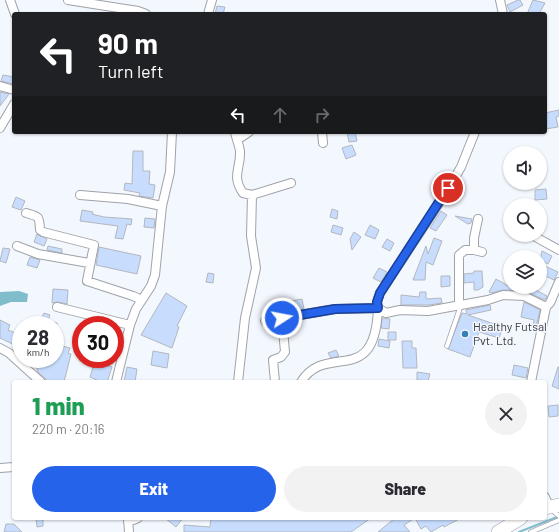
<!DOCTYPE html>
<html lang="en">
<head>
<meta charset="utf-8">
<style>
  body { margin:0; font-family:Barlow,sans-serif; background:#f2f2f3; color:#2b2b33; height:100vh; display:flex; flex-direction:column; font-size:15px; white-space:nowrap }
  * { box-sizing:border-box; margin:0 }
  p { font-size:13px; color:#7c7c81 }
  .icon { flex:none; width:22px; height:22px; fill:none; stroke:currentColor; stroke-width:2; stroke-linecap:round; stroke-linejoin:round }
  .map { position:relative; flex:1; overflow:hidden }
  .panel { position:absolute; left:12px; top:380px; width:535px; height:140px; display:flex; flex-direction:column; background:#fff; border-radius:4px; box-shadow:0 1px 3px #0004 }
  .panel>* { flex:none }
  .top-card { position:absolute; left:12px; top:12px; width:535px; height:122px; border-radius:4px; box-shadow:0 1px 3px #0004; background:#202124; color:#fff; overflow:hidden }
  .fabs { position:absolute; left:503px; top:146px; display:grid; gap:8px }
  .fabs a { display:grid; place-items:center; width:44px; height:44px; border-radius:50%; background:#fff; box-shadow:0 1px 3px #0004; font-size:20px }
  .speed { position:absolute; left:12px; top:316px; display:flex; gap:8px; font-size:20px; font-weight:700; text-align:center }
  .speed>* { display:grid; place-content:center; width:52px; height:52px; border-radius:50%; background:#fff; box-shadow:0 1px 3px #0004; line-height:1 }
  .speed small { font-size:10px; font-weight:400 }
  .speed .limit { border:6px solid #d22; background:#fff; color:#111 }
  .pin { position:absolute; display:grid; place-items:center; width:34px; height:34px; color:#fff; margin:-17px; border:2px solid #fff; border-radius:50%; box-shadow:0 1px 4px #0007 }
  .me { position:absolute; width:44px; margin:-22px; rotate:79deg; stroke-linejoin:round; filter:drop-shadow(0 0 3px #0008) }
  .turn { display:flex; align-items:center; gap:14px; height:84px; padding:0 20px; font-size:18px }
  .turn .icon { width:52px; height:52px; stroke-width:2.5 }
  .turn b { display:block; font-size:28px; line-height:34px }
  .lanes { display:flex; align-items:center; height:38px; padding:0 20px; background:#0003; justify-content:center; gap:20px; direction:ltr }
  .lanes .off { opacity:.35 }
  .round { display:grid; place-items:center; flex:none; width:42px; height:42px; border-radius:21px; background:#f2f2f3 }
  .headline { display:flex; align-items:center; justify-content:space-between; height:68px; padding:0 20px }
  h1 { font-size:24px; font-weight:800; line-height:30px; color:#1e9e55 }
  .action { display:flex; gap:8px; margin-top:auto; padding:8px 20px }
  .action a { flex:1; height:46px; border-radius:24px; background:#2563eb; color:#fff; font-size:16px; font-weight:800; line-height:46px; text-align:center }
  .action a+a { background:#f2f2f3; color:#2b2b33 }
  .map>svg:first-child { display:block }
  .water { fill:#80bdcc }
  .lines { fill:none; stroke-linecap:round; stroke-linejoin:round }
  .stream { stroke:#80bdcc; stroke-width:2 }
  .building { fill:#c8dcfe; stroke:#b3b7be }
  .service-casing { stroke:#9fa2a9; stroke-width:5.5 }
  .minor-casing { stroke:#9fa2a9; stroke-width:10 }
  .trunk-casing { stroke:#9fa2a9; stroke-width:14 }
  .service { stroke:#fff; stroke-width:4 }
  .minor { stroke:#fff; stroke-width:8 }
  .trunk { stroke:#fff; stroke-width:13 }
  .route-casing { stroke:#184099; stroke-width:10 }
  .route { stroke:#2563eb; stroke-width:7 }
  .poi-dot { fill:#3880b4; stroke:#f3f7fe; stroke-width:1.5 }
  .labels { text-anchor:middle; stroke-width:3; stroke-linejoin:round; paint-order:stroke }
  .poi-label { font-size:12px; fill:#3b3d3f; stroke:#f3f7fe; text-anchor:start }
</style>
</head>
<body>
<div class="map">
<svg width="559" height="532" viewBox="0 0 559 532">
  <rect width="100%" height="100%" fill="#f3f7fe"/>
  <path class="water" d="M19,291L28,294L27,302H11L0,306V292Z"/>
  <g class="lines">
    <path class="stream" d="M519,532L557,517"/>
  </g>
  <path class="building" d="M518,0H520L523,5L510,12L507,5Z
    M533,0L545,3L539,14H527Z
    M217,6L225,7L223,14H215Z
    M3,75L14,77V84L1,81Z
    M0,92L9,94L0,106Z
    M559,110V116L556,117L558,127L545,129V113Z
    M347,132H355L357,141L349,142Z
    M352,145L356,155L346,159L342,148Z
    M133,151H143V171H150L149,184L155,185L153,198L139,196L140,193L124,190L125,183L132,184Z
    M546,189L547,199L535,200V190Z
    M16,197L25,201L21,210L12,207Z
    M332,209L338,211L337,219L330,217Z
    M82,210L93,212L92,214L104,217L132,219L131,225L127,224L123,239L115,238L118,226L80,221Z
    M441,211L447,215L436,231L430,228Z
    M455,216L472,219L471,223L468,224Z
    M145,218L155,219L154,228L144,227Z
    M333,225L343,228L341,235L331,232Z
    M370,225L379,230L375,239L365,235Z
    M354,232L361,237L352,250L350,239Z
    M37,234L47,239L44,246L34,242Z
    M434,238L442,241L433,265L426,262L425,280H413L426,246L428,254Z
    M387,239L394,243L390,251L382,247Z
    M48,246L62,249V253L47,250Z
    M99,247L141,256L137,274L96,265Z
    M3,248L10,249L6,263L0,261Z
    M542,251L552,256L548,264L540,260Z
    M30,257L40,260L37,268L27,265Z
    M545,266L558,272L554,280L541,274Z
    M379,268L387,272L381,282L373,278Z
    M474,271H482L483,287L478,290H474V282L464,283V274L474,273Z
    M208,273L214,274L213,283L206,282Z
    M441,276H450V286L441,287Z
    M496,279L510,287H535L534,289L547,296L545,300L525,291L503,290L491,293L489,292Z
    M53,289L68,290L67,304L58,302L52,303Z
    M420,292H426V299L441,298L442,303L429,305H401V295L419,297Z
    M166,293L187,306L177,326L179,327L172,348L141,335Z
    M302,299L304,309L276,314L275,308L293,304L292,301Z
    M524,302L540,310L536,327L533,326L534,320L521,317Z
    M490,305L491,310L468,315L503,327L499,338L479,332L470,357L448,349L462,313L467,314L466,310Z
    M44,313L50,315L48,321L57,323V325H38Z
    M382,318L390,319L389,329L381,328Z
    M0,320L10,325L8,330L21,335V348L0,338Z
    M388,332H396V340H388Z
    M379,339L390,341L389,348L378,346Z
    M402,341H412V348H416L417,368H403Z
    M55,344L70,348L68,353L71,354L64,382H49L37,371L38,369L30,364L31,359H55Z
    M336,350L339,356L331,358L328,353Z
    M153,351L169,354L167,368L151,365Z
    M95,361L112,367L107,382H101L90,377Z
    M514,365L528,368L526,378L512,375Z
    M127,367L137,369L135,382H124Z
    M558,367H559V389L552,386Z
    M417,372L430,374L428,381L417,380Z
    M558,405V416L549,417L548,406Z
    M36,518H43V526L37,527Z
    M165,518H183L176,527Z
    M211,518H371L351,532H184V525L210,527Z
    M395,518H461L444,527L443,525L431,532L426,526L421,529L415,518L404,525L410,532H378Z
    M6,524H14L22,532H4Z"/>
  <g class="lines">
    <defs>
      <path id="service" d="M447,346L459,311V306
        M552,510L559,516
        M531,532L559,520"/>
      <path id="minor" d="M10,0L15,14
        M68,0L138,11L146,14
        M500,0L503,14
        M208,14L212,0
        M0,86L14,90
        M0,128L14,104
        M235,132C236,138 239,144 240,151C241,168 231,176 243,193L252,195L291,183
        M322,132L323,143
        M475,132L461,167L449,188L380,293L377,302L378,308L386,313L400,310L428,311L488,300L503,295L524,296L546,307L531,382
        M237,140L249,132
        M80,195L128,199L162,206
        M26,213C40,217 39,216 40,230L43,232L94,245L87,281L133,296L142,300
        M532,235L559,250
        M17,246L38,254L89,263
        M474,250L482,252
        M459,306V255L465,250H474V238L478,219
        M57,307L130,325
        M546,307L550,303L559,282
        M265,321L335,309L378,308C375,390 326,341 301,382
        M0,348L9,353L41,382
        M116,382L130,325L136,309L151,286L155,275L162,206L170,172L172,132
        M238,382L245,318L256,268L251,236L252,195
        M275,382L273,360L281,357L285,352L282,318
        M0,468L14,467
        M545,497L549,506
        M128,518L129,532
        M128,522L138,518"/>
      <path id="trunk" d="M545,508L559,505
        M498,532L521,518"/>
    </defs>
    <use href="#service" class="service-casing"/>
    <use href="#minor" class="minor-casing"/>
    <use href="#trunk" class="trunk-casing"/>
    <use href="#service" class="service"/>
    <use href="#minor" class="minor"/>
    <use href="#trunk" class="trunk"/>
  </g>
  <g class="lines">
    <defs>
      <path id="route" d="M282,318L335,309L378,308L377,302L380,293L448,188"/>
    </defs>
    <use href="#route" class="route-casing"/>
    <use href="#route" class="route"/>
  </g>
  <circle class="poi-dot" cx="465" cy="334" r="4"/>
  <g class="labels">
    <g class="poi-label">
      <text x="473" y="331">Healthy Futsal<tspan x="473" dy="14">Pvt. Ltd.</tspan></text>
    </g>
  </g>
</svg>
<div class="fabs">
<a><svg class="icon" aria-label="sound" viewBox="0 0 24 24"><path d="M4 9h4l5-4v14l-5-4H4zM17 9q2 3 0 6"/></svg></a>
<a><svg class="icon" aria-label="search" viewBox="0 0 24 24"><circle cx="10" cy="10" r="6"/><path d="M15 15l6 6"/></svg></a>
<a><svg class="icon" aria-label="layers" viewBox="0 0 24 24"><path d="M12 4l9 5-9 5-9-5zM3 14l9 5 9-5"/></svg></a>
</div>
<div class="speed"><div>28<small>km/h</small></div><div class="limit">30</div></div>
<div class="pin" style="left:448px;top:188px;background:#d93025"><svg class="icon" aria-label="arrive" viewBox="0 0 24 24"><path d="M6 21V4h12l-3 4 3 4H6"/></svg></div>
<svg class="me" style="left:282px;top:318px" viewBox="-20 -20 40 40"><circle r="17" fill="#2563eb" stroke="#fff" stroke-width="3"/><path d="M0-11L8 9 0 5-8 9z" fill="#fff"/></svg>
<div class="top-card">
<div class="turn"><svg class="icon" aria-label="left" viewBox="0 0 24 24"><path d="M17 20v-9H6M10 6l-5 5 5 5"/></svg><div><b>90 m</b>Turn left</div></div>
<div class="lanes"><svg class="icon" aria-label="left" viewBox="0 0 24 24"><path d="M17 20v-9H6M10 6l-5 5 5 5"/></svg><svg class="icon off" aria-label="ahead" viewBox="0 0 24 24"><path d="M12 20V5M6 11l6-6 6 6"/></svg><svg class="icon off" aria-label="right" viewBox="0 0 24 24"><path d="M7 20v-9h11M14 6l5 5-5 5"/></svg></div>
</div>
<section class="panel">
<div class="headline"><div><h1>1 min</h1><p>220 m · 20:16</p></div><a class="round"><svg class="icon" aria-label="close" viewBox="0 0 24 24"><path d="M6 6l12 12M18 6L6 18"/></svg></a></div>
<div class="action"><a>Exit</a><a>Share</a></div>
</section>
</div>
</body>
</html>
